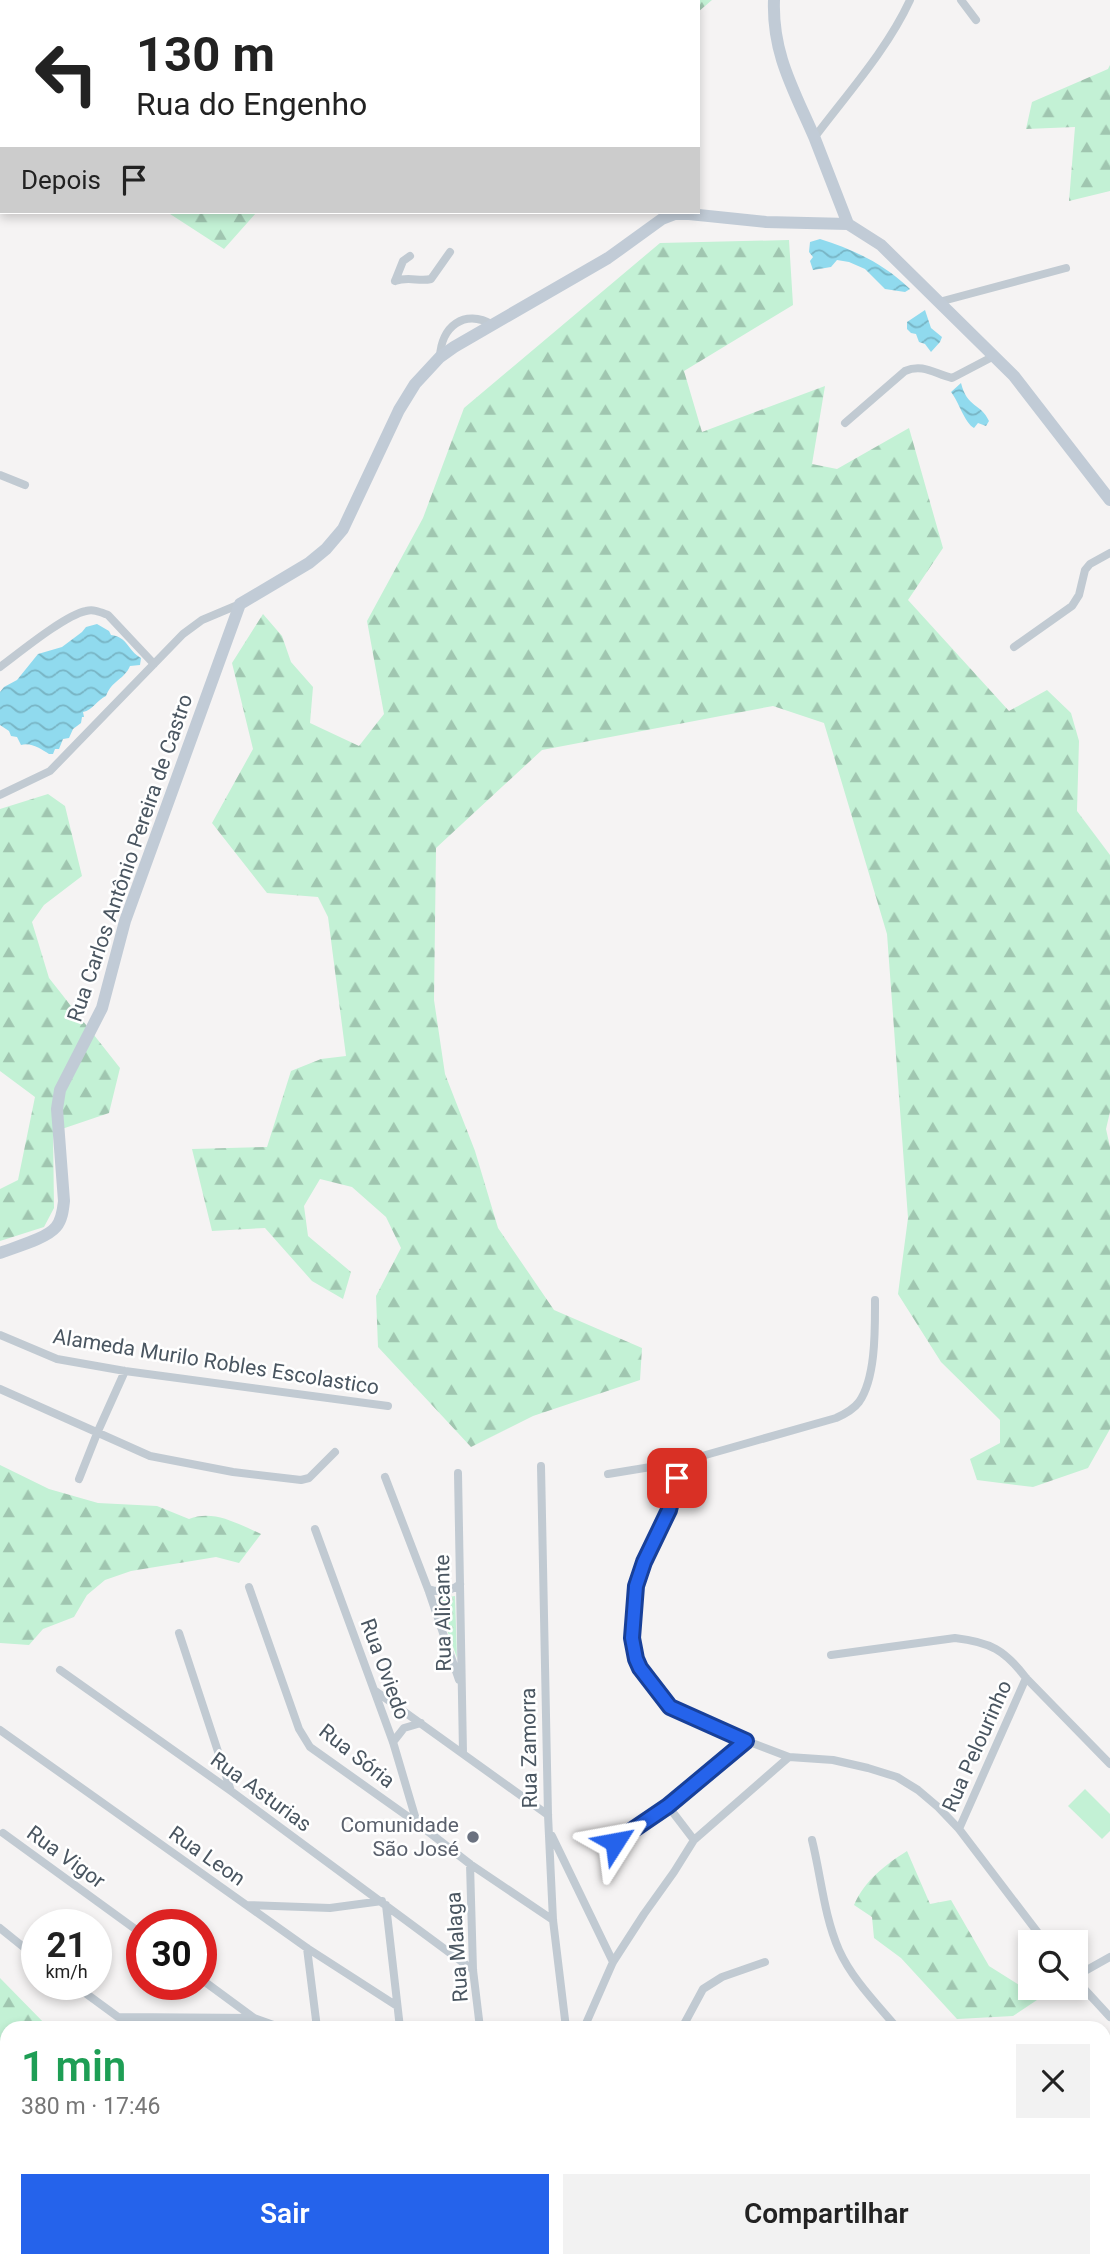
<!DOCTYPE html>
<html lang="pt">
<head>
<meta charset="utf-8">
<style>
  body { margin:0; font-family:Roboto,sans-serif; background:#f2f2f2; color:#222; height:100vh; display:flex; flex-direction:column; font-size:26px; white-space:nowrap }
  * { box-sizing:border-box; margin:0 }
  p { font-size:23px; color:#767676 }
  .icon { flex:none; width:38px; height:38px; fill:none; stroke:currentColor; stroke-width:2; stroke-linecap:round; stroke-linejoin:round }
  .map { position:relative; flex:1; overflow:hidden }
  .side { position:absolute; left:0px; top:2021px; width:1111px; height:247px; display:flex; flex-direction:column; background:#fff; border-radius:21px 21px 0 0; box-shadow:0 4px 10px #0003 }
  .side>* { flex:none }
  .top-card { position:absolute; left:0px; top:0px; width:700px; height:214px; box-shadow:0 4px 10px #0003; background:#fff; color:#222; overflow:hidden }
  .buttons { position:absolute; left:1018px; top:1930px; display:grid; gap:14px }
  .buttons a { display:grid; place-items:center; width:70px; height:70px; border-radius:0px; background:#fff; box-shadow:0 4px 10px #0003; font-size:35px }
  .speed { position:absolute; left:21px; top:1909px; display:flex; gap:14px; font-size:35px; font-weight:700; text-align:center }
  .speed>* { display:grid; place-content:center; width:91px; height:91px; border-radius:50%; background:#fff; box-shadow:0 4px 10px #0003; line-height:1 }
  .speed small { font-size:18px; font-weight:400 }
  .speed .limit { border:10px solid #d22; background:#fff; color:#111 }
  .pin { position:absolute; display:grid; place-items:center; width:60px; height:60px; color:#fff; margin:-30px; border-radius:14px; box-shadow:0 4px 10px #0006 }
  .me { position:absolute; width:77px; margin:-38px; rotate:56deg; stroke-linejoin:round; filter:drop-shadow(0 0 5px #0008) }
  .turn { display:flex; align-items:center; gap:24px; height:147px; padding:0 21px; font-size:32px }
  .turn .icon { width:91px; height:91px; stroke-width:2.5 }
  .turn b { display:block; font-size:49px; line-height:60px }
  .then { display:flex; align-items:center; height:66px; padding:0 21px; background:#0003; gap:14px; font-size:26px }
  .round { display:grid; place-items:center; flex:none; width:74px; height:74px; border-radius:0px; background:#f2f2f2 }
  .summary { display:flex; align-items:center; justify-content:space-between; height:119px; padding:0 21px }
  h1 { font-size:42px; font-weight:600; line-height:52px; color:#1e9e55 }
  .cta { display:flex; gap:14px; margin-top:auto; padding:14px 21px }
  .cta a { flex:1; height:80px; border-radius:0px; background:#2563eb; color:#fff; font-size:28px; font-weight:600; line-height:80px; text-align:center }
  .cta a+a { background:#f2f2f2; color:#222 }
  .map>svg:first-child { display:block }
  .green { fill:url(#green-dots) }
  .forest { fill:url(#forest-firs) }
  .pitch { fill:#c3f1d5 }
  .water { fill:url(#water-waves) }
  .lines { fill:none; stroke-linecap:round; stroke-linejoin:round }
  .street { stroke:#c1cad2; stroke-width:8 }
  .secondary { stroke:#c1cbd6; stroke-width:12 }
  .route-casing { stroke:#184099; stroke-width:18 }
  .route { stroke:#2563eb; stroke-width:12 }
  .worship-dot { fill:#6b7280; stroke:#fff; stroke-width:2.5 }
  .labels { text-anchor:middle; stroke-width:5; stroke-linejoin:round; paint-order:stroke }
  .street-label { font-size:21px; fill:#4a5661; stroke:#fff }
  .worship-label { font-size:21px; fill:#5b616d; stroke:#fff; text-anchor:end }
</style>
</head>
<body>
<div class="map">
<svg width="1110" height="2267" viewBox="0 0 1110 2267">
  <defs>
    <pattern id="green-dots" width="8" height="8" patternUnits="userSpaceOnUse" patternTransform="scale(1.75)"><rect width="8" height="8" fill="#c3f1d5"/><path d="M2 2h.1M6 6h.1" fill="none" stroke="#a0c6b0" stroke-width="1.8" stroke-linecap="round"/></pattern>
    <pattern id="forest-firs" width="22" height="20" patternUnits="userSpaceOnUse" patternTransform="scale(1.75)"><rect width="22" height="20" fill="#c3f1d5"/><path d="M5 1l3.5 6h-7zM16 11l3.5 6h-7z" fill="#a0c6b0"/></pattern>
    <pattern id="water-waves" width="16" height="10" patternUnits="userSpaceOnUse" patternTransform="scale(1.75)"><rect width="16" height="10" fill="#90daee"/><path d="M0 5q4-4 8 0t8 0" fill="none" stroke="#78b4c4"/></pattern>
  </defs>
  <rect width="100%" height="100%" fill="#f5f3f3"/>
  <path class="green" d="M455,1596L457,1658L436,1599Z"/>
  <path class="forest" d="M0,0H143V2H2V199H0Z
    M342,0H712L698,12V2H344Z
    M1110,65V191L1069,201L1075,127L1026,129L1032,102L1108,69Z
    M167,212H257L224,249Z
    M789,240L793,305L684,371L702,432L825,386L812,464L837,469L909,428L943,548L908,600L1009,711L1047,690L1071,713L1079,741L1077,811L1110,855V1112L1106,1129L1110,1147V1429L1088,1468L1033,1487L977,1480L970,1459L1000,1443V1420L941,1362L898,1294L908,1218L887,934L824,723L773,706L542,750L436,848L434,1000L445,1074L475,1151L498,1228L554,1310L642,1348L640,1380L533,1416L471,1447L378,1347L376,1296L401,1248L386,1217L352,1187L320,1179L304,1206L308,1236L351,1272L343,1299L312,1281L265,1228L212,1231L192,1149L267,1147L291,1071L321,1059L346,1056L328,917L318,897L267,893L212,823L253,749L232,663L263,614L282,636L291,662L313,687L310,723L359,746L384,714L367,621L423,518L464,408L660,243Z
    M48,794L65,806L82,876L44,905L32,922L49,978L120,1068L109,1113L53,1132L54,1208L44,1227L0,1241V1189L18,1180L35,1097L0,1071V809Z
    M0,1465L49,1489L98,1503L157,1506L189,1519C214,1509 238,1524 261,1534L239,1563L216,1557L131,1571L105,1580L87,1595L74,1617L43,1629L29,1645L0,1643Z
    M907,1851L930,1904L951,1900L989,1966L1040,1998L1013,2016L957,2019L901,1958L874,1938L872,1917L854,1905C865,1880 885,1865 907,1851Z
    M0,1978L49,2028H7V2261H88L87,2267H0Z"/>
  <path class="pitch" d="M1085,1789L1110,1814V1831L1102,1839L1068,1806Z"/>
  <path class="water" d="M820,239C855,250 884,264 910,289L905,292L885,289L865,269L849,262L837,260L831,267L813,270L810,261L813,257L809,252L810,242Z
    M925,310L931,328L942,337L940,342L931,352L925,344L919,342L916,334L911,333L907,329V322Z
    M961,383C967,408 981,403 989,421L986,426L978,423L974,428C964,422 959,402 951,392Z
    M97,624L109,631L111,635C128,637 128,651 141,658L140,665L130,666C124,680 112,680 106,696C97,700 93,710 83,712L84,717H82L81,723L73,729L69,738L63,739L59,749H55L53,754H49C41,749 31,742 21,745L17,737L11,736L9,731L0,725V692L4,687L17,680L38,654L62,647L82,632L86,627Z"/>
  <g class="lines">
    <path class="street" d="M961,0L976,20
      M814,138C847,94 887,50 910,0
      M395,281C409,276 419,282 431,279L450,252
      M395,281L403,261L410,256
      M939,302L1066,268
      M440,357C441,327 464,308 493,325
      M845,423L905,371C923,363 935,374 952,378L994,356
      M0,475L25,485
      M1014,647L1072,606L1079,595L1085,570L1090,564L1110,553
      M0,667C19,653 65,615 86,611C94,609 100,612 108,615L154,664
      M0,795L50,771L183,634L202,620L240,604
      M0,1335L57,1359L125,1371L388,1406
      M0,1389L150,1456L233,1472L301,1480L309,1478L335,1452
      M681,1462L669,1510L644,1562L636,1586L632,1613V1638L636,1659L640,1668L665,1701L676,1711L721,1731L789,1757L833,1760L868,1768L897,1777L918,1790L938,1807L959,1829L1045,1942
      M541,1466L548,1815L553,1920L566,2028
      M458,1473L463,1753
      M608,1474L681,1462L836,1418C845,1414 853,1410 859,1402C876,1378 875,1329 875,1300
      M385,1477L428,1589L459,1680
      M79,1479L98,1431L125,1371
      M315,1529L393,1742L417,1823
      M249,1587L299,1729L310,1747L417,1823L470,1864L553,1920
      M428,1589C440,1593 450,1592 460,1584
      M179,1633L231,1791
      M831,1655L955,1638C990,1642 1005,1650 1026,1678L1110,1764
      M60,1670L231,1791L473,1970
      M374,1690L548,1815
      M0,1730L307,1948L397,2006
      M393,1742L404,1728L421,1723
      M668,1806L694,1840
      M959,1829L1026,1678
      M3,1833L142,1934
      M552,1836L613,1962
      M812,1840C821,1876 824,1916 839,1950C852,1979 877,2004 897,2028
      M616,1842L668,1806L746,1741
      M470,1864L473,1970L480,2028
      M247,1905L330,1908L382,1901
      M386,1905L400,2028
      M0,1928L37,1958
      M307,1948L317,2028
      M1076,1976L1110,1957
      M201,1979L254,2018L282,2028
      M1076,1980L1110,2017
      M73,1984L118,2017L254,2018
      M584,2028L613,1962L644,1914L674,1872L694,1840L789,1757
      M682,2028L703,1989L722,1977L765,1962
      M0,2050L7,2061
      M1104,2066H1110
      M1104,2140L1110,2121
      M109,2261L110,2267
      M189,2261V2267
      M358,2261L359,2267
      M422,2261V2267
      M41,2267L43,2261
      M208,2267L215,2261
      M327,2267L333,2261
      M437,2267L486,2261
      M774,2267L776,2261
      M859,2267L861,2261
      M939,2267L941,2261
      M1062,2267L1064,2261"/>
    <path class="secondary" d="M774,0C772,54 794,90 815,139C826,167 837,196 848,224
      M0,1253C15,1247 46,1239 56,1227C62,1220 63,1210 64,1201L57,1109L60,1090L102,1008L125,921L240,604L309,563L326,549L343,529L399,410L415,384L440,357L454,347L608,258L662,219L675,214H689L766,222L848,224L881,245L1014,376L1110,500"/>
  </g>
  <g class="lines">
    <defs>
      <path id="route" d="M615,1842L668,1806L746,1741L670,1707L640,1668L636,1659L632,1638L636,1586L644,1562L669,1510L677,1478"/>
    </defs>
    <use href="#route" class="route-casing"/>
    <use href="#route" class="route"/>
  </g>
  <circle class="worship-dot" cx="473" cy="1837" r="7"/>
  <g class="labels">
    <g class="street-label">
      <text transform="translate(130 858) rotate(-71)" y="7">Rua Carlos Antônio Pereira de Castro</text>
      <text transform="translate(216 1362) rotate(9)" y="7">Alameda Murilo Robles Escolastico</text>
      <text transform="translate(443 1613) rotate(-91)" y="7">Rua Alicante</text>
      <text transform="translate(385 1669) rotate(70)" y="7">Rua Oviedo</text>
      <text transform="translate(977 1746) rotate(-66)" y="7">Rua Pelourinho</text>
      <text transform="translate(529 1748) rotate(-91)" y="7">Rua Zamorra</text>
      <text transform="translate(357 1756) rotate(38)" y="7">Rua Sória</text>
      <text transform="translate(261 1792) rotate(36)" y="7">Rua Asturias</text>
      <text transform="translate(207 1856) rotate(35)" y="7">Rua Leon</text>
      <text transform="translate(66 1857) rotate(36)" y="7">Rua Vigor</text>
      <text transform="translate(457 1947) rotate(-94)" y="7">Rua Malaga</text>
    </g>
    <g class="worship-label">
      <text x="459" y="1832">Comunidade<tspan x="459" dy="24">São José</tspan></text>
    </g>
  </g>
</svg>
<div class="buttons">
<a><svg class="icon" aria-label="search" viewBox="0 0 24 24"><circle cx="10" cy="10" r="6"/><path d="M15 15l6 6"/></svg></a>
</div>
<div class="speed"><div>21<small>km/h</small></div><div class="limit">30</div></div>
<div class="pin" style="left:677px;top:1478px;background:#d93025"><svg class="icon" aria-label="arrive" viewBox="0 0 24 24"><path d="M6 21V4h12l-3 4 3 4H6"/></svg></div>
<svg class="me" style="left:615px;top:1842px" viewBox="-20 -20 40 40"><path d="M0-17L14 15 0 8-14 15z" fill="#2563eb" stroke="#fff" stroke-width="4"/></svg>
<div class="top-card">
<div class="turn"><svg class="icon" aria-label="left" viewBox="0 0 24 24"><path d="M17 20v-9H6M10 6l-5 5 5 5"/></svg><div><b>130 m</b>Rua do Engenho</div></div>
<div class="then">Depois<svg class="icon" aria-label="arrive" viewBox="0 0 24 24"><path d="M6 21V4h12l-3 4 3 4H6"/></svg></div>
</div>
<section class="side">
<div class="summary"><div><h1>1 min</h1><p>380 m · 17:46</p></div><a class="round"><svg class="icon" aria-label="close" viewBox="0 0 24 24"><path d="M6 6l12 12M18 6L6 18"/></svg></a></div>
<div class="cta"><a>Sair</a><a>Compartilhar</a></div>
</section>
</div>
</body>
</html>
